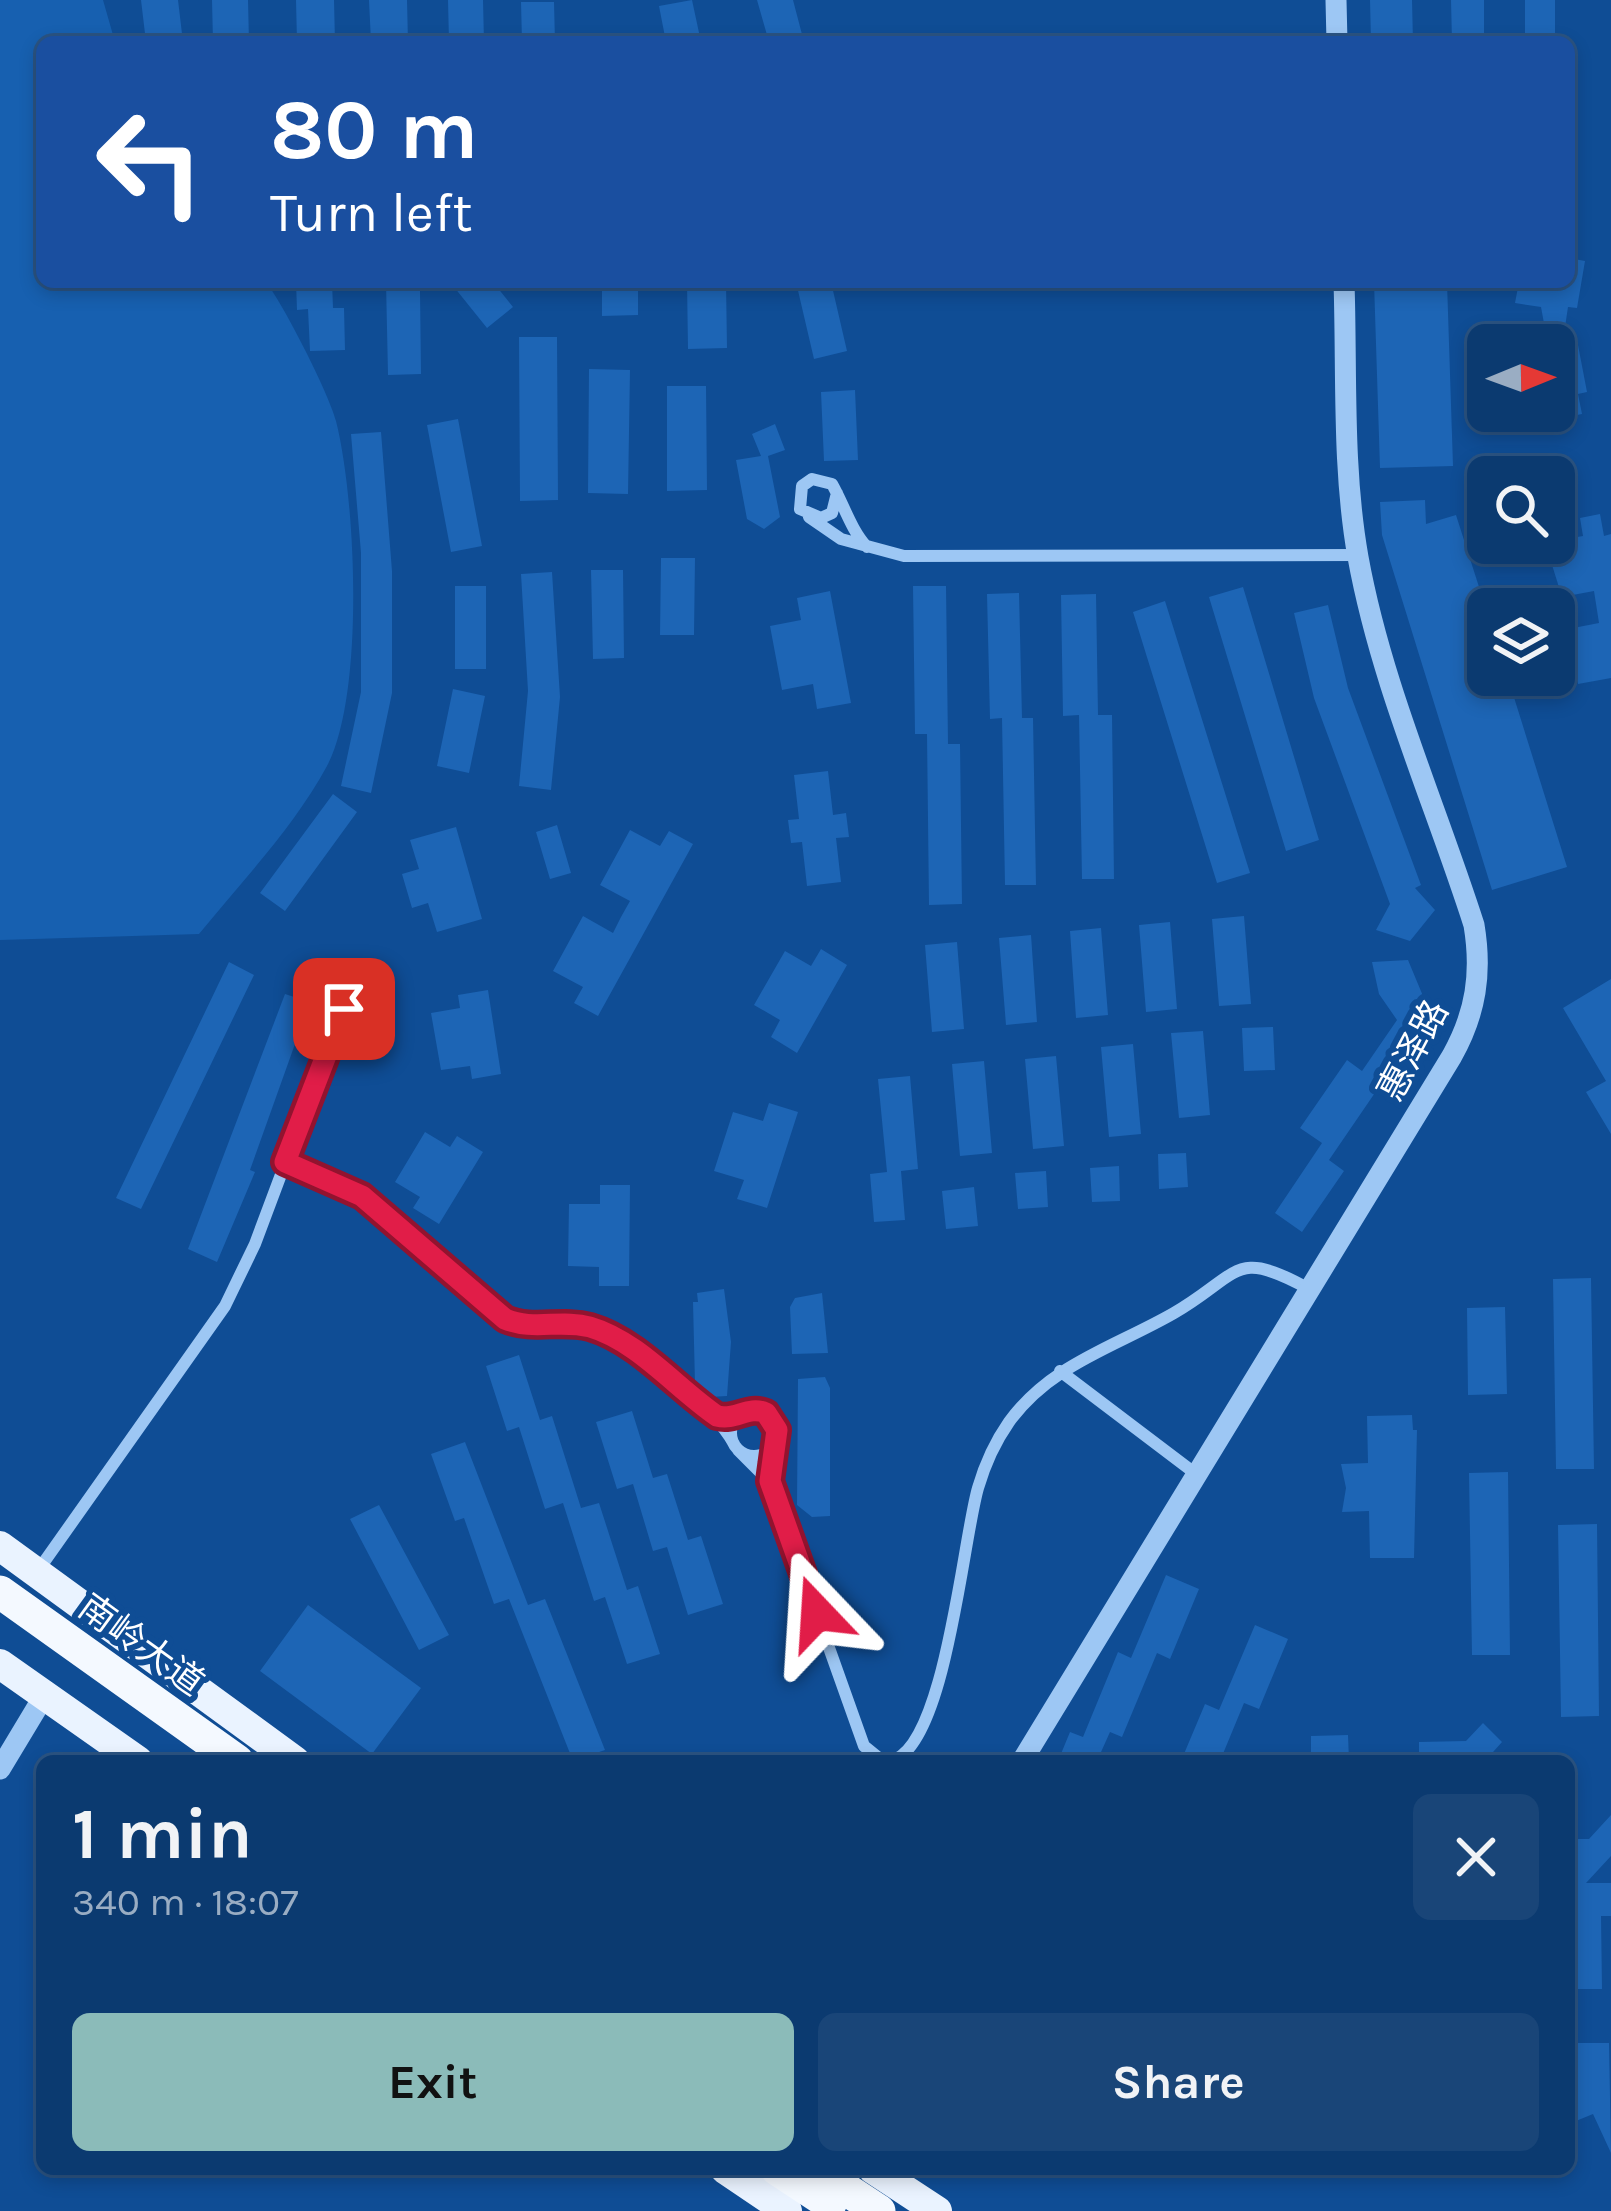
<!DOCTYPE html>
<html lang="en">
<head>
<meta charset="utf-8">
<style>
  body { margin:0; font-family:Karla,"Noto Sans SC",sans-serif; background:#194578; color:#f1f3f6; height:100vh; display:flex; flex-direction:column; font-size:45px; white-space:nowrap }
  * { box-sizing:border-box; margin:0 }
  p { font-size:39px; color:#9aadc3 }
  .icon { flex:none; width:66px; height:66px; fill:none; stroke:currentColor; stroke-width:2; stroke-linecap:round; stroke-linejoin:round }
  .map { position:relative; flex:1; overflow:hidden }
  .side { position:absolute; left:36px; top:1755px; width:1539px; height:420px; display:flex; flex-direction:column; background:#0b3a70; border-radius:18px; box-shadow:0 6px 18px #0003,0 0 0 3px #2b5483 }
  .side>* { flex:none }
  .banner { position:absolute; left:36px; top:36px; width:1539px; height:252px; border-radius:18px; box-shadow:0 6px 18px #0003,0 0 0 3px #2b5483; background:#1a4fa0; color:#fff; overflow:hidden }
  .needle { width:78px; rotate:89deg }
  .buttons { position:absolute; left:1467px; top:324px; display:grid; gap:24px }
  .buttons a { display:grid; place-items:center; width:108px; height:108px; border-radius:18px; background:#0b3a70; box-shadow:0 6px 18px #0003,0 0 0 3px #2b5483; font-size:60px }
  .pin { position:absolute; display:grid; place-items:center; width:102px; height:102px; color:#fff; margin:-51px; border-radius:24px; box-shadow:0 6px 18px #0006 }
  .me { position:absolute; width:132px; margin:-66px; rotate:340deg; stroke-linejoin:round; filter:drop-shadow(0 0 9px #0008) }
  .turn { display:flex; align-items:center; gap:42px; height:252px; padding:0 36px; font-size:54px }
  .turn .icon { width:156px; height:156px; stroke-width:2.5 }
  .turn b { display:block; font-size:84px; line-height:102px }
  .round { display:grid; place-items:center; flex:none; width:126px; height:126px; border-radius:18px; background:#194578 }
  .headline { display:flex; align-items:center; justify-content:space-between; height:204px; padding:0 36px }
  h1 { font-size:72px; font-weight:700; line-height:90px }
  .button { display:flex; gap:24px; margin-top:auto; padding:24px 36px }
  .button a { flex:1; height:138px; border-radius:18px; background:#8bbbb9; color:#111; font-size:48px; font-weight:700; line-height:138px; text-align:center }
  .button a+a { background:#194578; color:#f1f3f6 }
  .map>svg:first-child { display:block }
  .green { fill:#1760b0 }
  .building { fill:#1d65b5 }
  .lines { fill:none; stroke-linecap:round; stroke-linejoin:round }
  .minor { stroke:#9dc7f4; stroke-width:12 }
  .tertiary { stroke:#9dc7f4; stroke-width:21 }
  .primary { stroke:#eaf3ff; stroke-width:30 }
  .trunk { stroke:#f4f9ff; stroke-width:33 }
  .route-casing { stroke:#92132f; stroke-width:30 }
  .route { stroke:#e11d48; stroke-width:21 }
  .labels { text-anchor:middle; stroke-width:12; stroke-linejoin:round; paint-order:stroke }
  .street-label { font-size:36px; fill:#fff; stroke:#0f4d95 }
</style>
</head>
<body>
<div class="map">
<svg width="1611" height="2211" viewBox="0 0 1611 2211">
  <rect width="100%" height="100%" fill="#0f4d95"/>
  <path class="green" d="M0,0H103L115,42H42V282H266C283,304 329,393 336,421C356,500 365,694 327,766C294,827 243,880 199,934L0,940Z"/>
  <path class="building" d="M141,0H178L183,42H146Z
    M212,0H248L249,42H213Z
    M296,0H334L335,42H297Z
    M369,0H407L408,42H371Z
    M448,0H483L484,42H449Z
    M692,0L701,42H666L659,6Z
    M757,0H793L804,42H769Z
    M1370,0H1412L1413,42H1371Z
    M1451,0H1484V42H1452Z
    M1525,0H1555V42H1525Z
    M521,2H554L555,42H522Z
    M1569,258L1585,261L1577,308L1568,307L1565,327L1569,347L1578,345L1587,392L1578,394L1582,414L1562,418L1554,394V345H1548L1541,307L1515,303L1519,282H1569Z
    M296,282H332L333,308H344L345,350L310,351L308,309L297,310Z
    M386,282H408V291H420L421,374L388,375Z
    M450,282H493L513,307L487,328Z
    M602,282H638V315L602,316Z
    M687,282H726L727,348L688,349Z
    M796,282H831L847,351L814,359Z
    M1374,282H1447L1453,466L1380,468Z
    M519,337H557L558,500L520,501Z
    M589,369L630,370L628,494L588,493Z
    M667,386H706L707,490L667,491Z
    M855,390L858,460L824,461L821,392Z
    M458,419L482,546L451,552L427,425Z
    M775,424L785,450L768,456L780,517L764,529L747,519L736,460L761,456L752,434Z
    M381,432L392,571V693L371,793L341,786L361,692V553L351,434Z
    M1425,500L1426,524L1456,515L1488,615V675H1507L1567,867L1492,890L1382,535L1380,502Z
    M1600,514L1604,536L1611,534V678L1578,684L1577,675L1571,676L1564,639L1569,638L1568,629L1599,623L1594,591L1562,597L1548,552L1554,541L1583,536L1580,518Z
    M661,558H695L694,635H660Z
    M591,570H623L624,658L593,659Z
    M552,572L560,697L551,790L519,786L528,691L521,574Z
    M455,586H486V669H455Z
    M913,586H946L948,744H960L962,904L929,905L927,734H915Z
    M1243,587L1319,840L1286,851L1209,597Z
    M830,591L851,703L817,709L813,684L782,690L770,626L801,620L797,598Z
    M1019,593L1022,718H1033L1036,885H1005L1002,718L990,719L987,594Z
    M1096,594L1098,715H1112L1114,879H1082L1079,715L1063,716L1061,595Z
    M1165,601L1250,873L1217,883L1133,612Z
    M1328,605L1348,688L1421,885L1415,888L1435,910L1410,941L1376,930L1390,904L1314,698L1294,613Z
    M453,689L485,696L469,773L437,766Z
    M828,771L833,815L846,813L849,837L836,838L841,882L807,886L802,842L791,843L788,820L799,819L794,775Z
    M333,794L357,812L285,911L260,893Z
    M557,825L571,873L550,879L536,832Z
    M456,827L482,919L437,932L428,903L412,908L402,874L419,869L410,840Z
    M630,830L660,846L669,831L693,844L598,1016L574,1003L583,987L553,971L583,916L613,933L621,917L630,901L600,885Z
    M1244,916L1251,1004L1219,1006L1212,919Z
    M1170,922L1177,1009L1146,1012L1139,925Z
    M1101,928L1108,1015L1076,1018L1070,931Z
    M1031,935L1037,1022L1006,1025L999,938Z
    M957,942L964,1029L932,1032L925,945Z
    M821,949L847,965L797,1053L771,1037L780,1020L754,1005L785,951L811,966Z
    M1408,960L1423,996L1440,1007L1388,1089L1381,1084L1329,1160L1344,1171L1302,1232L1275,1213L1322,1143L1300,1128L1347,1060L1362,1071L1397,1020L1379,994L1372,962Z
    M229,962L254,975L141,1209L116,1198Z
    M1611,979V1134L1586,1092L1606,1081L1563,1008Z
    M488,990L501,1074L472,1079L470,1066L441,1070L431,1013L460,1008L458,995Z
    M285,994L310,1002L250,1170L255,1172L217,1262L188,1249Z
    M1273,1027L1275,1070L1244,1071L1242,1028Z
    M1203,1031L1210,1115L1179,1118L1171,1033Z
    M1133,1044L1141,1134L1109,1137L1101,1047Z
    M1056,1056L1064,1146L1033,1149L1025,1059Z
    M984,1061L992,1153L960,1156L952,1064Z
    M910,1076L918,1169L901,1171L905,1220L874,1222L870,1174L887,1172L878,1079Z
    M769,1103L798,1112L767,1208L737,1199L744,1180L714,1171L733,1112L763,1121Z
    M425,1132L450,1147L457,1136L483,1152L439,1224L413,1208L420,1197L395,1182Z
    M1186,1153L1188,1187L1159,1189L1158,1154Z
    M1119,1166L1120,1201L1092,1202L1090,1168Z
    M1046,1171L1048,1207L1018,1209L1015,1173Z
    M600,1185H630L629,1286H599V1267L568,1266L569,1204H600Z
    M974,1187L978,1226L946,1229L942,1191Z
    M1591,1278L1594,1469H1556L1553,1279Z
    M724,1289L731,1342L727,1396L710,1397L695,1384L693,1302H698L697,1293Z
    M822,1293L828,1353L792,1354L790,1307L795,1298Z
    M1505,1307L1507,1394L1468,1395L1467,1308Z
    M519,1355L540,1420L552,1416L581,1508L599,1503L627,1590L638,1586L660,1654L627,1664L605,1597L594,1601L563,1503L545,1509L519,1427L507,1431L486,1366Z
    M825,1377L830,1388V1516L812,1517L797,1505L798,1379Z
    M632,1411L653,1478L667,1474L688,1540L701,1536L723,1604L688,1615L667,1547L653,1551L633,1484L617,1489L596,1422Z
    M1412,1415L1413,1430H1417L1414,1558H1370L1369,1511L1342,1512L1346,1488L1341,1464L1368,1463L1367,1416Z
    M465,1442L528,1605L545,1599L605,1750L573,1761L509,1599L494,1604L464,1518L455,1521L431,1454Z
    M1508,1472L1510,1655H1472L1469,1473Z
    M379,1505L449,1635L419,1650L350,1519Z
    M1597,1524L1599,1716L1561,1717L1558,1525Z
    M1166,1575L1199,1589L1170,1659L1157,1653L1122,1737L1110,1732L1097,1761H1058L1070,1732L1083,1737L1118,1652L1131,1658Z
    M308,1605L421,1688L372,1754L260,1671Z
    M1255,1625L1288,1639L1259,1709L1244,1703L1220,1761H1181L1205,1704L1219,1710Z
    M1483,1723L1502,1742L1485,1761H1419V1742L1466,1741Z
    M1348,1735L1349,1761H1311V1736Z
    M1611,1815V1856L1586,1883H1611V1916H1601L1602,1989H1569V1839H1589Z
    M1575,2043H1609L1611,2153L1593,2114L1576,2121Z"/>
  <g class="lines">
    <path class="minor" d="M837,493L832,513L821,518L800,509L802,486L812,479L832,484C844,505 851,530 867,547
      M809,517L841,539L904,556L1358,555
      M285,1162L362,1196L504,1319C533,1330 560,1319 588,1327C629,1337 715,1407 734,1444
      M1060,1371L1196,1474
      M731 1433a23 23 0 1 1 46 0a23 23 0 1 1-46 0Z
      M738,1450L770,1482L864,1746L880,1759L894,1760C946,1740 963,1539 978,1488C985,1464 995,1442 1009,1422C1051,1364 1115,1347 1174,1313C1241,1274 1233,1247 1309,1289
      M37,1572L225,1306L255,1244L343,1009"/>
    <path class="tertiary" d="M1336,0L1337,42
      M1022,1761L1452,1056C1476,1013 1482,973 1474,925C1435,803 1381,684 1358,557C1342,467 1347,373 1344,282
      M0,1769L44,1696"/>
    <path class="primary" d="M0,1546L295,1761
      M0,1664L138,1761
      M725,2169L787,2211
      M873,2169L937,2211"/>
    <path class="trunk" d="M0,1592L237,1761
      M777,2169L830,2204
      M815,2169L879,2211"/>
  </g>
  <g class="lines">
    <defs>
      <path id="route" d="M344,1009L285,1162L362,1196L505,1319C533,1331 561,1319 590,1327C638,1341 676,1388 717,1416C736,1421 748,1405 766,1413L777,1430L770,1481L817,1613"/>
    </defs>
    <use href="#route" class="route-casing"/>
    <use href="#route" class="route"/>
  </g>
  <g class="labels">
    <g class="street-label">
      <text transform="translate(1412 1050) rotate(-62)" y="13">惠泽路</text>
      <text transform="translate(142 1644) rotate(36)" y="13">南岭大道</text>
    </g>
  </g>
</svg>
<div class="buttons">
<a><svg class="needle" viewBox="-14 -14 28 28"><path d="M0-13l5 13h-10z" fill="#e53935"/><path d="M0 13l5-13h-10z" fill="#9aadc3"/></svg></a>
<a><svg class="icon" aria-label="search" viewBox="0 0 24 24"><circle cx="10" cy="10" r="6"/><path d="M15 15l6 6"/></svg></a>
<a><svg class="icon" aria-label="layers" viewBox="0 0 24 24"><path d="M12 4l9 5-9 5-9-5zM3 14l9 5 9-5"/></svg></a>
</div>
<div class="pin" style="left:344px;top:1009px;background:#d93025"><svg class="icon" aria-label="arrive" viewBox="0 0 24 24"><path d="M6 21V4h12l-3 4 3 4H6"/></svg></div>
<svg class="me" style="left:817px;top:1613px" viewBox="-20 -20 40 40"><path d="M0-17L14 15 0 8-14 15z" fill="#e11d48" stroke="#fff" stroke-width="4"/></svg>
<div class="banner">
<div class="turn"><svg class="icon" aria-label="left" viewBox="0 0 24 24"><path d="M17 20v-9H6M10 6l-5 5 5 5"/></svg><div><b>80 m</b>Turn left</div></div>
</div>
<section class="side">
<div class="headline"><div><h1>1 min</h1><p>340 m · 18:07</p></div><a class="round"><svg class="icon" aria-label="close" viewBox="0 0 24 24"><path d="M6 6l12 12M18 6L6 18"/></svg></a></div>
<div class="button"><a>Exit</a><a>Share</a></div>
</section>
</div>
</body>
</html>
